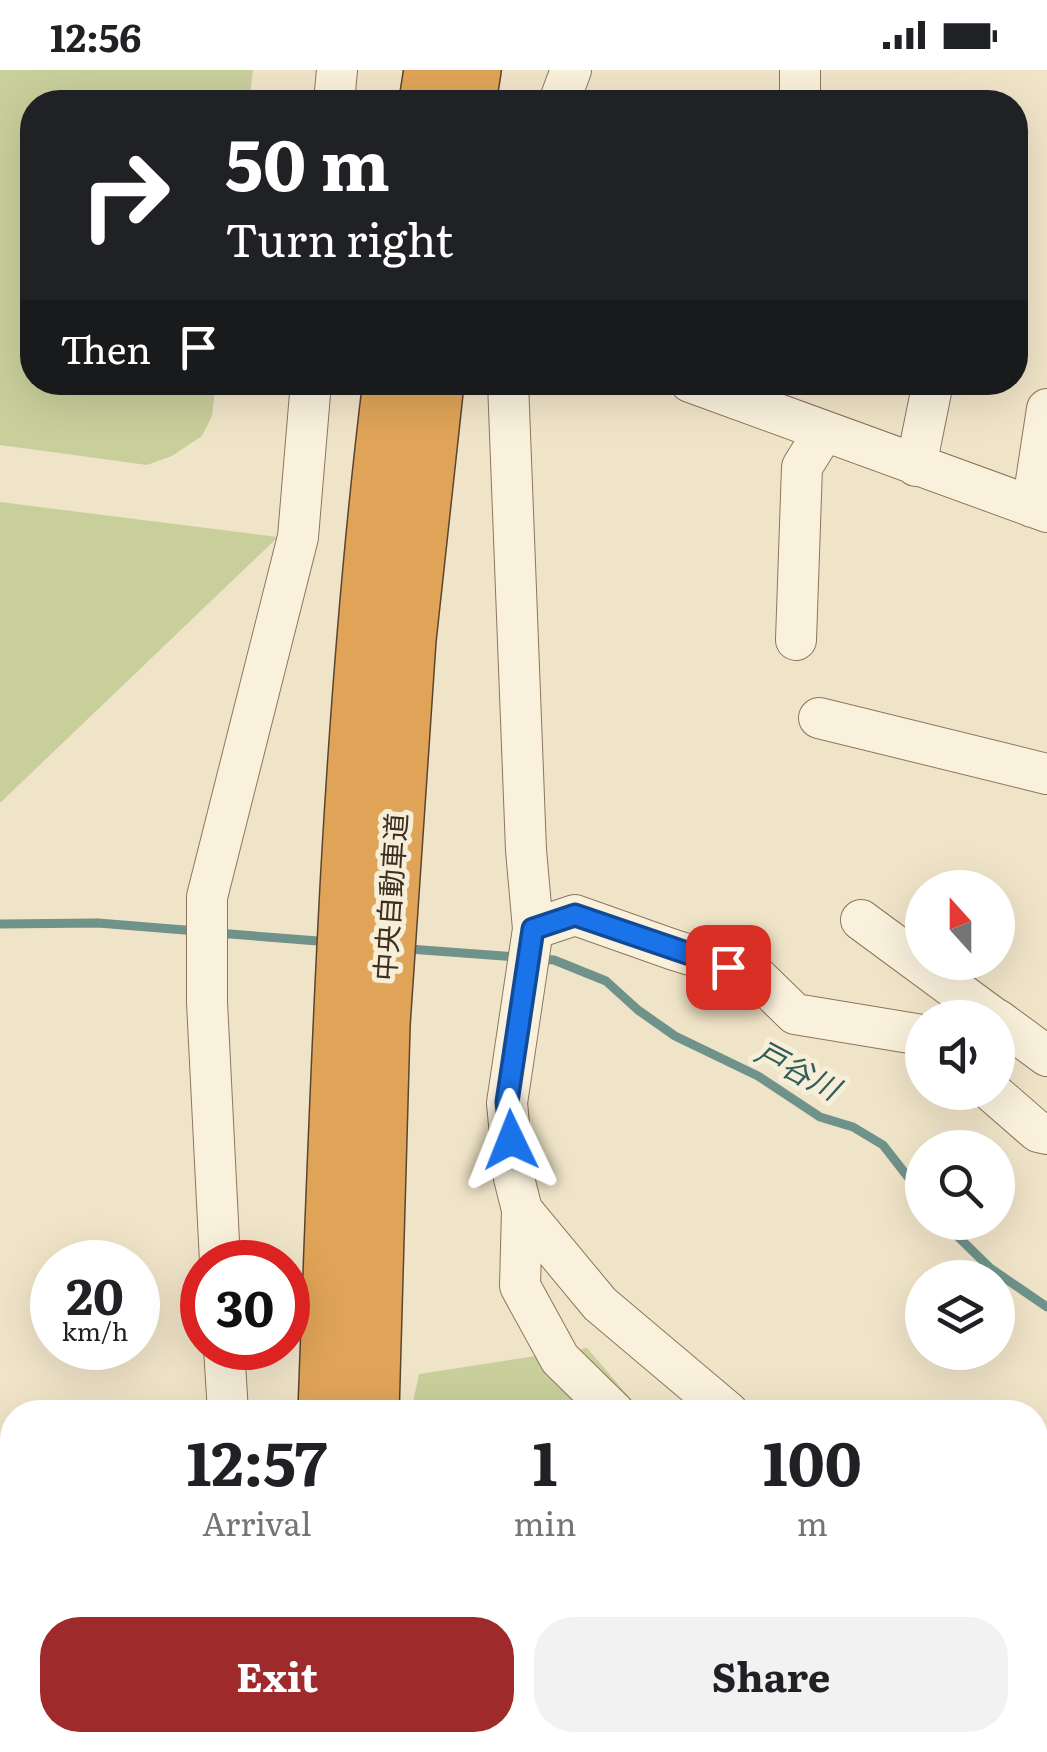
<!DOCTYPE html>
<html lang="en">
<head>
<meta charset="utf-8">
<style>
  body { margin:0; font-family:Literata,"Noto Sans JP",serif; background:#f2f2f2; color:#202124; height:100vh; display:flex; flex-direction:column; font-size:38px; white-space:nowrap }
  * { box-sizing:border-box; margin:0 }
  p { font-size:32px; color:#757577 }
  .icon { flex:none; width:55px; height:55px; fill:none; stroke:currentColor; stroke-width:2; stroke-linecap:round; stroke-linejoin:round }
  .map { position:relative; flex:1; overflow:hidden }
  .details { position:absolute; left:0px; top:1330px; width:1048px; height:352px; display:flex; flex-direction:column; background:#fff; border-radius:40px 40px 0 0; box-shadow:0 10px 40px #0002 }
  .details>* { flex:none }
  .top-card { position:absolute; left:20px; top:20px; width:1008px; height:305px; border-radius:40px; box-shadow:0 10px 40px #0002; background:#202124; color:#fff; overflow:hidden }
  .needle { width:65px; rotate:339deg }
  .fabs { position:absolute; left:905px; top:800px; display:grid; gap:20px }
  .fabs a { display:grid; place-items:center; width:110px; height:110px; border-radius:50%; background:#fff; box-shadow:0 10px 40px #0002; font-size:50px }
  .speed { position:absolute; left:30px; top:1170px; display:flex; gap:20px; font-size:50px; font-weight:700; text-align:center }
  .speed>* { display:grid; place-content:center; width:130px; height:130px; border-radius:50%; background:#fff; box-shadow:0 10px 40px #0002; line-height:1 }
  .speed small { font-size:25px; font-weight:400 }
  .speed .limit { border:15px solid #d22; background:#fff; color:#111 }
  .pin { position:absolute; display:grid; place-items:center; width:85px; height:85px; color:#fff; margin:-42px; border-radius:20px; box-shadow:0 5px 15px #0006 }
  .me { position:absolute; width:110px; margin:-55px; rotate:358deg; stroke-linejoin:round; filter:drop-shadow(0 0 8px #0008) }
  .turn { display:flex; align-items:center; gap:35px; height:210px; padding:0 40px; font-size:45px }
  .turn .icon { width:130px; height:130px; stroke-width:2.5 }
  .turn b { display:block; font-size:70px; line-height:85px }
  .then { display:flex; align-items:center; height:95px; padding:0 40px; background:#0003; gap:20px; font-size:38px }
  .eta { display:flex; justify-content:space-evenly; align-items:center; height:170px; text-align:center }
  .eta b { font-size:60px; font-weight:700; line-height:70px }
  .cta { display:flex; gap:20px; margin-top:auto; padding:20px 40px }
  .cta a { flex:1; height:115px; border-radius:40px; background:#9e2a2b; color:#fff; font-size:40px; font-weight:700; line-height:115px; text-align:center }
  .cta a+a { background:#f2f2f2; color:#202124 }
  .status { display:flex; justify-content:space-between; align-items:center; height:70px; padding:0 50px; background:#fff; direction:ltr }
  .status svg { height:28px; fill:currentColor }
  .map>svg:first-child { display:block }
  .green { fill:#c9cf9b }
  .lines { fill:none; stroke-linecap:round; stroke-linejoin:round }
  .stream { stroke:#6f938a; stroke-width:9 }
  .minor-casing { stroke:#8d765c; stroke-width:42 }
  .highway-casing { stroke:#5b4430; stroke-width:58 }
  .minor { stroke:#faf1dc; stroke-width:40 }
  .highway { stroke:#e0a458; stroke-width:55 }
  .route-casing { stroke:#114b97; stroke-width:25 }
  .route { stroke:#1a73e8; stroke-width:18 }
  .labels { text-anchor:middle; stroke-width:10; stroke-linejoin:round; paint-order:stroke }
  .street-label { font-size:28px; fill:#3d2e20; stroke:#f7eed8 }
  .water-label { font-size:30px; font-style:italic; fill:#2f5d5a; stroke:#f7eed8 }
</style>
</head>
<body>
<div class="status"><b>12:56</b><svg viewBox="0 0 49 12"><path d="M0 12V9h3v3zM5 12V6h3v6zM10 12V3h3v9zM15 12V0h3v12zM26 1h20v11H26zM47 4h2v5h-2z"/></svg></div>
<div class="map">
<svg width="1047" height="1682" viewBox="0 0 1047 1682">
  <rect width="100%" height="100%" fill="#f0e4c8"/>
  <path class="green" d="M0,0H253L249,32H32V312L216,313L212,346L202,366L172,386L147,395L0,375Z
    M0,432L278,467L0,733Z
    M587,1278L642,1342H411L419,1304Z
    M440,1670H606L593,1682H479Z"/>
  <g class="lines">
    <path class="stream" d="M0,854L98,853L197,861
      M217,863L318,871
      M409,879L516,887
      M541,889L554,890L606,911L638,940L675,966L758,1006L820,1047L853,1057L883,1075L922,1125
      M943,1152L990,1198L1047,1237"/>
    <defs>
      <path id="minor" d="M334,32L337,0
        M559,32L571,0
        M800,32V0
        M508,312L526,780L533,859L507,1033L514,1108L522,1140L600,1234L728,1342
        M690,312L1047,442
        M916,396L931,322
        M1032,437L1047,339
        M796,570L802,397L823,363
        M819,648L1047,704
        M861,850L994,948
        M533,859L575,845L674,880L755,905L795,944L922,965
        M998,950L1047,986
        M992,1022L1038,1062L1047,1064
        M522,1140L520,1216L560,1289L614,1342
        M220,1192L207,932V827L298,467L311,312
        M224,1278L228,1342
        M1035,1435L1047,1440
        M0,1550L12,1554
        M254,1670L258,1682
        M16,1682L17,1670
        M646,1682L655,1670"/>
      <path id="highway" d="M427,32L432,0
        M468,32L473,0
        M326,1342C339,999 349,654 391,312
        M371,1342L382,954L408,569L436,312
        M337,1670L338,1682
        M379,1670L380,1682"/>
    </defs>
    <use href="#minor" class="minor-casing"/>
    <use href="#highway" class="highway-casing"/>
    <use href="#minor" class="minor"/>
    <use href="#highway" class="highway"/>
  </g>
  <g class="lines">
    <defs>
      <path id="route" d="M511,1070L507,1032L533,859L575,845L728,897"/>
    </defs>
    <use href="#route" class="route-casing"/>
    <use href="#route" class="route"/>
  </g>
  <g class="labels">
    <g class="street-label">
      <text transform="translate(391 827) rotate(-86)" y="10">中央自動車道</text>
    </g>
    <g class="water-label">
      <text transform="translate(797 1001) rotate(28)" y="10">戸谷川</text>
    </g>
  </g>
</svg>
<div class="fabs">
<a><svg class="needle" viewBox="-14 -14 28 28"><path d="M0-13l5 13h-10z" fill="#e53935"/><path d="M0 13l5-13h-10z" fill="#757577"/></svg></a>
<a><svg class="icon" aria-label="sound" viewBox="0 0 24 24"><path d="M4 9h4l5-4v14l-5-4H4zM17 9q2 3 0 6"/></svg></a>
<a><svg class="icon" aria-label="search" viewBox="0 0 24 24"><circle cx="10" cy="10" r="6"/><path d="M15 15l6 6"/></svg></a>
<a><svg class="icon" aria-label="layers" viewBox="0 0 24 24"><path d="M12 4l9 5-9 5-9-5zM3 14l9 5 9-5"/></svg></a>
</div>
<div class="speed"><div>20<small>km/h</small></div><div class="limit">30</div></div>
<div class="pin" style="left:728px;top:897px;background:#d93025"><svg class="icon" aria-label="arrive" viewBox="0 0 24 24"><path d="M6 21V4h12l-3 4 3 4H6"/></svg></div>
<svg class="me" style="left:511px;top:1070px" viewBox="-20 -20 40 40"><path d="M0-17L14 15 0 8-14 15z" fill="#1a73e8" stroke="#fff" stroke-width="4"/></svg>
<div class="top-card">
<div class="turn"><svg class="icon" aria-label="right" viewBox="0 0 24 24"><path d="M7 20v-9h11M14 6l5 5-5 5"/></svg><div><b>50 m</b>Turn right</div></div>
<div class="then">Then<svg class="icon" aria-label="arrive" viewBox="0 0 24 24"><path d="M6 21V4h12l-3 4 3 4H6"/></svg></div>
</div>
<section class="details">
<div class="eta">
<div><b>12:57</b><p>Arrival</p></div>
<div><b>1</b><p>min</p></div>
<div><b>100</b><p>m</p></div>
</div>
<div class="cta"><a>Exit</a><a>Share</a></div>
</section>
</div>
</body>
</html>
